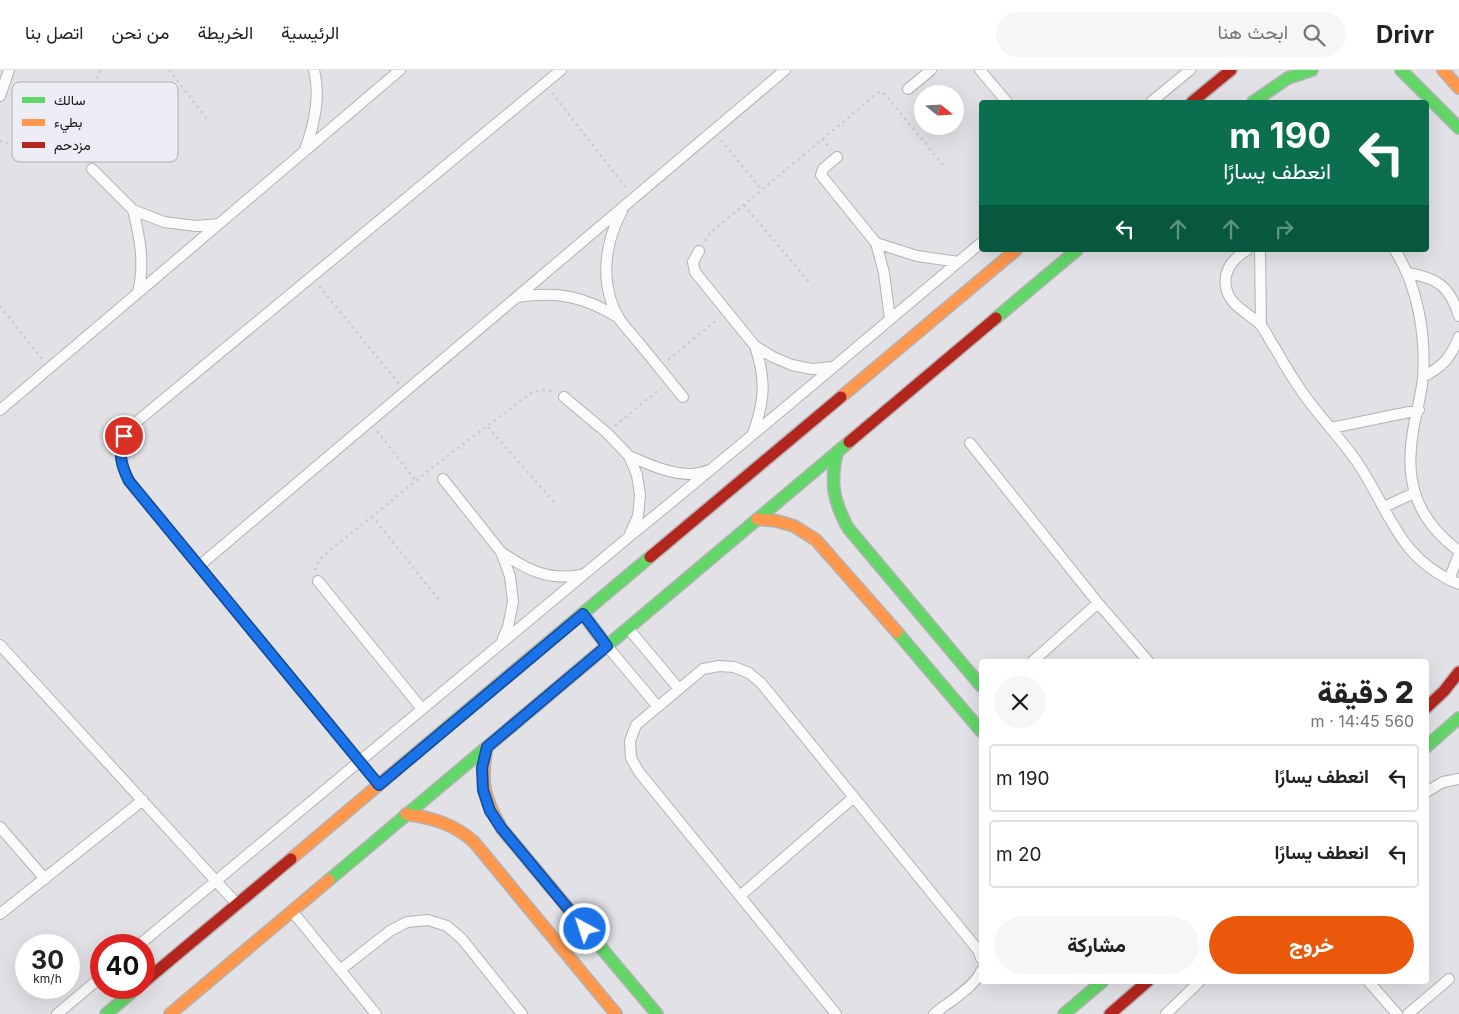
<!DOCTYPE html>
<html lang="ar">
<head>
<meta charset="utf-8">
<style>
  body { margin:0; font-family:Inter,Vazirmatn,sans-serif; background:#f6f6f6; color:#222; direction:rtl; height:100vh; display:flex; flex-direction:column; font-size:19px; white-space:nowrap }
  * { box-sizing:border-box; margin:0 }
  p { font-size:16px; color:#767676 }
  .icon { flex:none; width:28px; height:28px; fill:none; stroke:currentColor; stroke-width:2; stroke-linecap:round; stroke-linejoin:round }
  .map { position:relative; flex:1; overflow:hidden; direction:ltr }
  .sheet { position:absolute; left:979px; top:589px; width:450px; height:325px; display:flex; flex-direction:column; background:#fff; border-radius:5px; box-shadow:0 5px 20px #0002; direction:rtl }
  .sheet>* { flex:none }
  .banner { position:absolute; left:979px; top:30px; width:450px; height:152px; border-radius:5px; box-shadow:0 5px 20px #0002; direction:rtl; background:#0b6e4f; color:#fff; overflow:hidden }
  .needle { width:32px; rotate:108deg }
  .buttons { position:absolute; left:914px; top:15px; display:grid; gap:10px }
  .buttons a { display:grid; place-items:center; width:50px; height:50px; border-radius:50%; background:#fff; box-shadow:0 5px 20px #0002; font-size:25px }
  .speed { position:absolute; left:15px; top:864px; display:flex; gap:10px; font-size:25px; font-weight:700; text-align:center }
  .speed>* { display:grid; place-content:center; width:65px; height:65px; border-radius:50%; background:#fff; box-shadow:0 5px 20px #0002; line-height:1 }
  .speed small { font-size:12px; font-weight:400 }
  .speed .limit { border:8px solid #d22; background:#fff; color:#111 }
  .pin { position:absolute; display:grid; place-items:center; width:42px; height:42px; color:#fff; margin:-21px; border:2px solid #fff; border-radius:50%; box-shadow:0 1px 5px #0007 }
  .me { position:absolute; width:55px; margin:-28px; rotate:320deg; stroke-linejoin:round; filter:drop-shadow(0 0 4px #0008) }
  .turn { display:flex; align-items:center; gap:18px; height:105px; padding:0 15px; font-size:22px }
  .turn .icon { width:65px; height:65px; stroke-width:2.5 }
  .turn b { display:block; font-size:35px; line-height:42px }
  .lanes { display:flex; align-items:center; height:48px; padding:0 15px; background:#0003; justify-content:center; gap:25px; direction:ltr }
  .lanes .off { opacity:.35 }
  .round { display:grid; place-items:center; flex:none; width:52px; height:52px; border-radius:26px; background:#f6f6f6 }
  .headline { display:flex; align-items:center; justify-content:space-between; height:85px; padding:0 15px }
  h1 { font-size:30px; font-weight:800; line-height:38px }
  .action { display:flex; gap:10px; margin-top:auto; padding:10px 15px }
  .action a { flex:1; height:58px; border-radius:30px; background:#ea580c; color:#fff; font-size:20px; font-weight:800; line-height:58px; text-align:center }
  .action a+a { background:#f6f6f6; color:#222 }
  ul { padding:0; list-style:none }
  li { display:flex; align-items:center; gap:15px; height:68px; margin:0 10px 8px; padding:0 5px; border:2px solid #e0e0e0; border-radius:5px }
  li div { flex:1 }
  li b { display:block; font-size:19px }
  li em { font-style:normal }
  header { display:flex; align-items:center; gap:30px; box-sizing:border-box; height:70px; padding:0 25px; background:#fff; border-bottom:1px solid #e0e0e0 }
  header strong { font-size:24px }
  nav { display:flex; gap:28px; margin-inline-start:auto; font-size:18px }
  .search { width:350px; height:45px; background:#f6f6f6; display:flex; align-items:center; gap:12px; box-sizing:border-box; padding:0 18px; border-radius:28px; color:#767676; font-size:19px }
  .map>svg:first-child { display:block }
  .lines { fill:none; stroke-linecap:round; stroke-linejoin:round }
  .street-casing { stroke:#b2b2b5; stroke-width:12 }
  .fast-casing { stroke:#b2b2b5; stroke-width:14 }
  .slow-casing { stroke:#b2b2b5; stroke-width:14 }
  .jam-casing { stroke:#b2b2b5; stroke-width:14 }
  .path { stroke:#cbcbcc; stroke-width:2.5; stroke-dasharray:2.5 4; stroke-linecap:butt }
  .street { stroke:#fbfbfb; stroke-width:10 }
  .fast { stroke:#63d668; stroke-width:11 }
  .slow { stroke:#ff974d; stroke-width:11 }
  .jam { stroke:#b3261e; stroke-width:11 }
  .route-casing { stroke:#114b97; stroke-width:12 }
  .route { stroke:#1a73e8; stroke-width:9 }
  .key { fill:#edeef5; stroke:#acacb2; stroke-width:1 }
  .key-label { font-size:14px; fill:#131316 }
</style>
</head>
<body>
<header>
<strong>Drivr</strong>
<div class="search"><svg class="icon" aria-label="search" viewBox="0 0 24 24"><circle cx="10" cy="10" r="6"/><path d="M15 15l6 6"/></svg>ابحث هنا</div>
<nav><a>الرئيسية</a><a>الخريطة</a><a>من نحن</a><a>اتصل بنا</a></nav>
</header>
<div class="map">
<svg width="1459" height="944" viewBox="0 0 1459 944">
  <rect width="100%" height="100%" fill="#e2e2e6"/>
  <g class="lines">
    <defs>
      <path id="street" d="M980,0L1007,32
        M908,19L931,0
        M0,26L9,0
        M1151,32L1190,0
        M305,80C314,55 321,27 314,0
        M837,87L823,99L821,105L876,173L884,203L890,249
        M92,99L133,140L164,152L196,156L219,154
        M133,140C140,168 145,194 138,222
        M622,141C604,174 599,216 620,250C626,258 633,266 639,273C654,291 668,309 683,327
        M876,173L917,186L959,192
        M1247,180C1234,188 1223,200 1226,217C1229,236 1249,243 1261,255C1266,262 1270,271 1275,278C1284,294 1294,311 1305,326C1321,348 1339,367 1355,389C1390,439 1396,488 1459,514
        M1260,180L1261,256
        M1395,180C1418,217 1426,265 1423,308C1421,326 1416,343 1413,361C1404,412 1417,450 1459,481
        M699,181L693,192L695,202L755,276L773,287L792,295L812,299L832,297
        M1408,203C1438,208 1450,217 1459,246
        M517,227C557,221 584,226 619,248
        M1423,307C1443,296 1450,289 1459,267
        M564,327L607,363L629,386L637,405L640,425L638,446L630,464
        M0,340L400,0
        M1331,358L1419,340
        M753,363C765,331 766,309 755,276
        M970,373L1098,533L1148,591
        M629,386C648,394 669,404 690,404C697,404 704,402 710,400
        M443,409L501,482L510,506L513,532L508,557L503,568
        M1384,437L1414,423
        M501,482C527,500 549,511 581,505
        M199,496L785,0
        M1449,510L1459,484
        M318,511L422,639
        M628,558L679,619
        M0,575L237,834
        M607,576L658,637
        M1033,591L1098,533
        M379,715L129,411C117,387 118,375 134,354L561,0
        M1426,722L1443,712L1459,709
        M0,757L45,809
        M740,826L854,727
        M292,841L376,944
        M0,844L143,730
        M139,875L630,466C748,370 864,271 981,173
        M340,900L390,861L407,852L428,850L447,856L462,869L522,944
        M1368,911L1397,944
        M57,944L101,907
        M836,944L639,702L631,688L630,671L636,655L703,599L719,596L734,597L749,603L761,613L978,880L981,888
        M934,944C946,934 977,915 981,901
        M1166,944L1200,911
        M1408,944L1449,909"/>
      <path id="fast" d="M1401,0L1459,58
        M1253,32L1288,8L1312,0
        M996,248L1077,180
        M837,382C830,413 833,430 848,458L981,616
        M583,544L607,576
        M897,562L981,661
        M1426,677L1459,648
        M420,680L650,487
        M329,810L849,372
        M598,874L657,944
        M106,944L137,918
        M1064,944L1103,911"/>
      <path id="slow" d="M1443,0L1459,18
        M841,327L1016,180
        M757,449L777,451L794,456L816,470L897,562
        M487,677C480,711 484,729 502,759L598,874
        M406,744C433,748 454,754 474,772L616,944
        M291,789L420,680
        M170,944L329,810"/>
      <path id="jam" d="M1192,32L1231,0
        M849,372L996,248
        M650,487L841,327
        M1426,638L1444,621L1459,602
        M144,912L291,789
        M1110,944L1148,911"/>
    </defs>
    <use href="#street" class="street-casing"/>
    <use href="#fast" class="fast-casing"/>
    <use href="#slow" class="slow-casing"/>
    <use href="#jam" class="jam-casing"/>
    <path class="path" d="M169,0L207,49
      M552,23L627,119
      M822,69L831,79
      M721,70L762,120
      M0,71C13,74 47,87 59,85C67,84 73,79 76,71L100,0
      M71,80L85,92
      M744,135L810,213
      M705,171L709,164L879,22L885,24L943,95
      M319,216L399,314
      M0,236L42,289
      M668,290L718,249
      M615,356L661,318
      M488,357L554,432
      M377,361L416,411
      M372,446L440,531
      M315,500L319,490L323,486L433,397L531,323L541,320L554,321"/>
    <use href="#street" class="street"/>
    <use href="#fast" class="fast"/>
    <use href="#slow" class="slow"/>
    <use href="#jam" class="jam"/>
  </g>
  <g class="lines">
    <defs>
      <path id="route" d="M124,366C119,385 120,393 129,411L379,715L583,544L607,576L487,677L482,698L483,720L490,741L502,759L585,859"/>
    </defs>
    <use href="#route" class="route-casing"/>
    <use href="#route" class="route"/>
  </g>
  <rect x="12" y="12" width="166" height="80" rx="8" class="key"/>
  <rect x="22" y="27" width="23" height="6" fill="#63d668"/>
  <rect x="22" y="49" width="23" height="7" fill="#ff974d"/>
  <rect x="22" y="72" width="23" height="6" fill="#b3261e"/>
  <g class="key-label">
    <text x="54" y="35">سالك</text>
    <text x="54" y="57">بطيء</text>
    <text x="54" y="80">مزدحم</text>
  </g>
</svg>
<div class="buttons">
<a><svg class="needle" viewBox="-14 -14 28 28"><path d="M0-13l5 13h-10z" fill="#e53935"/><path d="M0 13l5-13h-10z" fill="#767676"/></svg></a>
</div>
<div class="speed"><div>30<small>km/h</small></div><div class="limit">40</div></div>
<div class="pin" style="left:124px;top:366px;background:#d93025"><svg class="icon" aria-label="arrive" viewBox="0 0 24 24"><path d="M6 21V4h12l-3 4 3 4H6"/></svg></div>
<svg class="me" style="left:585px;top:859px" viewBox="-20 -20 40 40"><circle r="17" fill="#1a73e8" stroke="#fff" stroke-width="3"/><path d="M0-11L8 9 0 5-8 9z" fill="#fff"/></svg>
<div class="banner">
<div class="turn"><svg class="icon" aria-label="left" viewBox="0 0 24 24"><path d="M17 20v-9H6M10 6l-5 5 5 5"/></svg><div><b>190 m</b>انعطف يسارًا</div></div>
<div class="lanes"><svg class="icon" aria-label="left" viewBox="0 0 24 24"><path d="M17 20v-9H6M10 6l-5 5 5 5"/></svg><svg class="icon off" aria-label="ahead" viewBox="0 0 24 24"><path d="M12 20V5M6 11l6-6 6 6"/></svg><svg class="icon off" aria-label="ahead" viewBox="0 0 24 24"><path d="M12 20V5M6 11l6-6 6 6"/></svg><svg class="icon off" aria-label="right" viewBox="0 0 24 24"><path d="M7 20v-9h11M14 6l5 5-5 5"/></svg></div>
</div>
<section class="sheet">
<div class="headline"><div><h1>2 دقيقة</h1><p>560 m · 14:45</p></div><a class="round"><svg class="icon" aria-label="close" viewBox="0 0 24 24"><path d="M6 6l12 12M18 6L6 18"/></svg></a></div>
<ul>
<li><svg class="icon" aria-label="left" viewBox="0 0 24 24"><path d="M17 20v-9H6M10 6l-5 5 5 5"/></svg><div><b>انعطف يسارًا</b></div><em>190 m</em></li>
<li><svg class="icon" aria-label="left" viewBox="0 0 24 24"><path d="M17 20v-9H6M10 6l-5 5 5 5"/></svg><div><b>انعطف يسارًا</b></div><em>20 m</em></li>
</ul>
<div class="action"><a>خروج</a><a>مشاركة</a></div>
</section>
</div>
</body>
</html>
